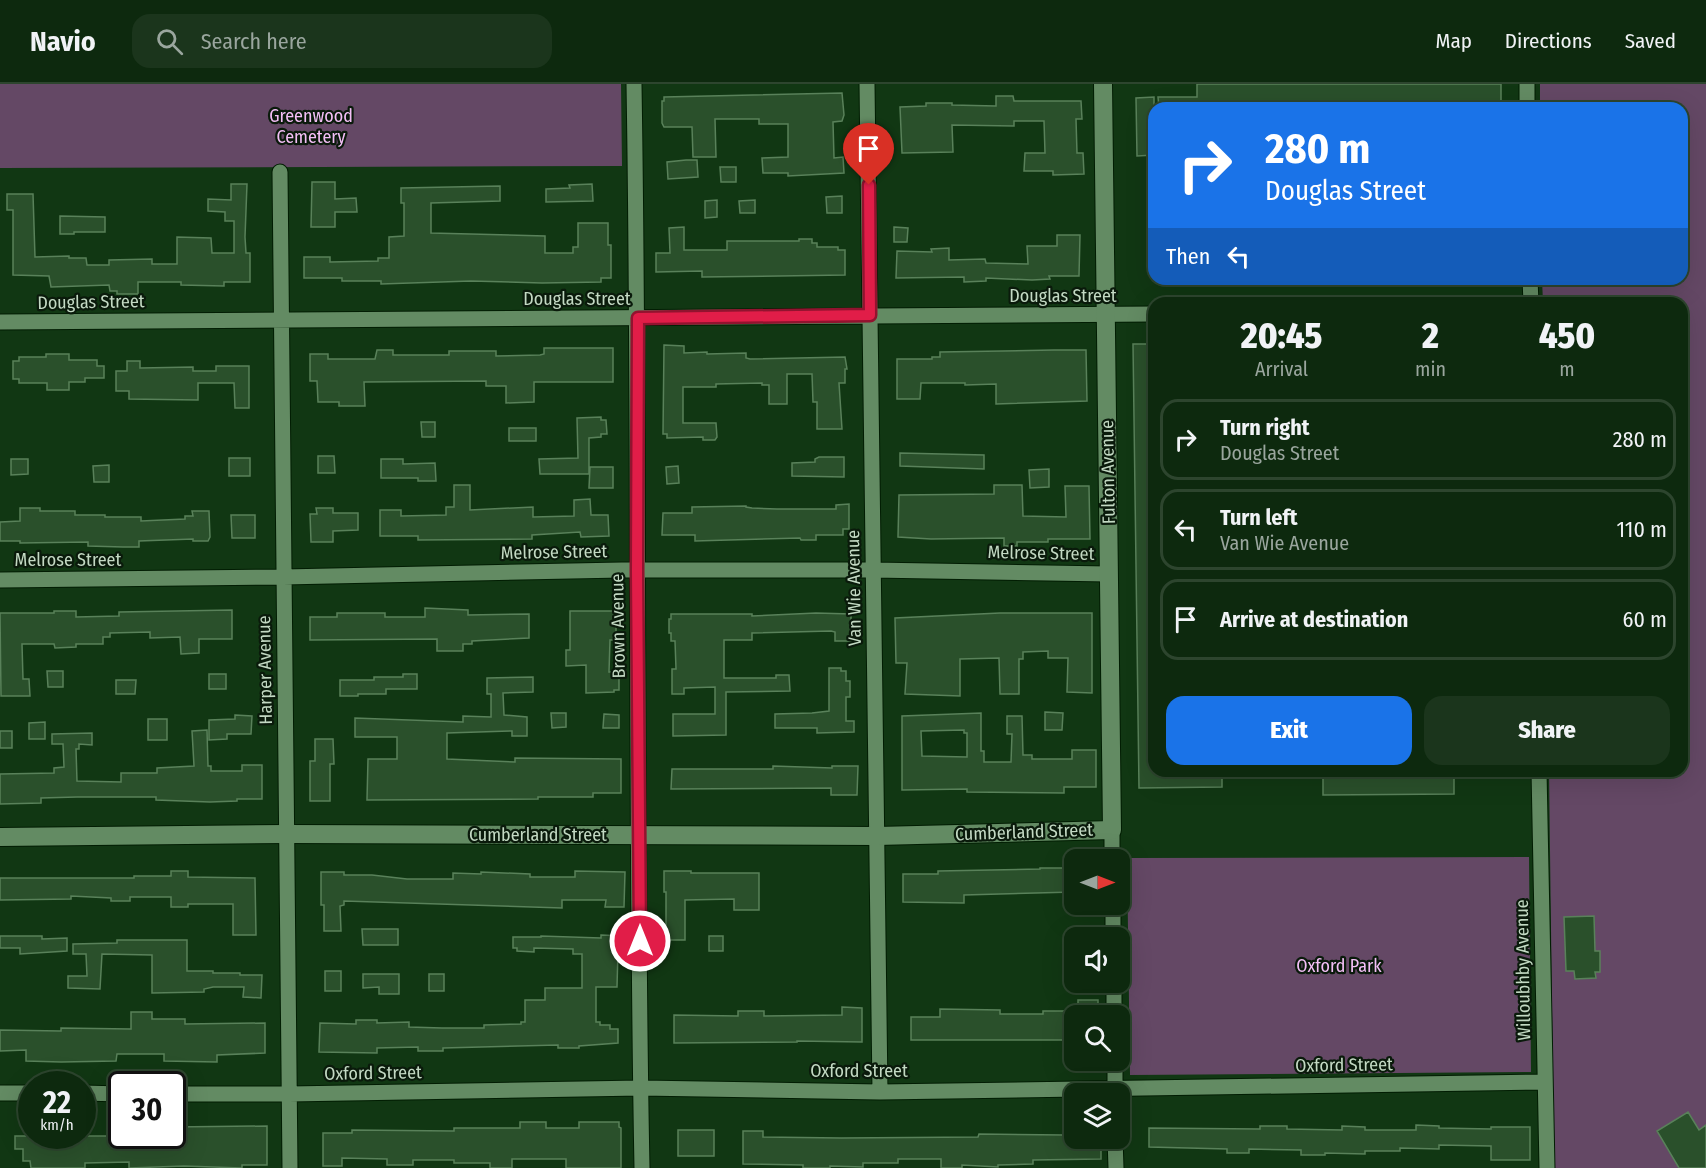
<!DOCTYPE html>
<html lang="en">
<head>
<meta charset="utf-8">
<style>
  body { margin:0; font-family:"Fira Sans Condensed",sans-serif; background:#1b351c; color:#f1f3f6; height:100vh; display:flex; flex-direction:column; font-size:22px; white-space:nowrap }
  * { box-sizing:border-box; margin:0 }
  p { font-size:20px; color:#9aa69e }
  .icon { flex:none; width:33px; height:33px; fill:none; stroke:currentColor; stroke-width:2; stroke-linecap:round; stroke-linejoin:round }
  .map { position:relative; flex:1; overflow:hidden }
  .drawer { position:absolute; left:1148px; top:213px; width:540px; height:480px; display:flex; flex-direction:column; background:#0d290e; border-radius:18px; box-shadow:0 6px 24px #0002,0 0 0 2px #2d452e }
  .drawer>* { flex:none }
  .top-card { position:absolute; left:1148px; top:18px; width:540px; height:183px; border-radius:18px; box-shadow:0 6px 24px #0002,0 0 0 2px #2d452e; background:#1a73e8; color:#fff; overflow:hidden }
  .needle { width:39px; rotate:90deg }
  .fabs { position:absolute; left:1064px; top:765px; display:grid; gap:12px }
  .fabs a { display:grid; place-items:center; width:66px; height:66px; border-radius:12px; background:#0d290e; box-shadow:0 6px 24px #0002,0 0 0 2px #2d452e; font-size:30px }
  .speed { position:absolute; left:18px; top:987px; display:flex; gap:12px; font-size:30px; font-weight:700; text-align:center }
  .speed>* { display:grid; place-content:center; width:78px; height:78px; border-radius:50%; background:#0d290e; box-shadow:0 6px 24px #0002,0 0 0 2px #2d452e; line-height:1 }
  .speed small { font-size:15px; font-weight:400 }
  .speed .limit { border:3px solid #111; border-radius:9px; background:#fff; color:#111 }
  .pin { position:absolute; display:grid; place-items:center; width:51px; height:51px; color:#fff; margin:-62px -26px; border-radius:50% 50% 50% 0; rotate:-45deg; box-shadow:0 0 6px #0007 }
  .pin .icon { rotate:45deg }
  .me { position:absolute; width:66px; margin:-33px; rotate:0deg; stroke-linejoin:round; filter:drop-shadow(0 0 4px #0008) }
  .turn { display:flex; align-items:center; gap:21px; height:126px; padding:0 18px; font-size:27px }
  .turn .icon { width:78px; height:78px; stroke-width:2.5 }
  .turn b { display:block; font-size:42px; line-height:51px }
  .then { display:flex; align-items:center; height:57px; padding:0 18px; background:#0003; gap:12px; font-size:22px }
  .eta { display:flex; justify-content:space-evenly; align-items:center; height:102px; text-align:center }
  .eta b { font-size:36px; font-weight:800; line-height:42px }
  .primary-button { display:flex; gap:12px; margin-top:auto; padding:12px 18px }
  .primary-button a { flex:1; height:69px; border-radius:18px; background:#1a73e8; color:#fff; font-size:24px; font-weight:800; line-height:69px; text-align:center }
  .primary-button a+a { background:#1b351c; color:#f1f3f6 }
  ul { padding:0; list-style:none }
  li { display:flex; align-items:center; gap:18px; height:81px; margin:0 12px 9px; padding:0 6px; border:3px solid #2d452e; border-radius:18px }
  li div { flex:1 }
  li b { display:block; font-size:22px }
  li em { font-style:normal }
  header { display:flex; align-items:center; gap:36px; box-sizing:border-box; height:84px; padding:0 30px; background:#0d290e; border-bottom:2px solid #2d452e }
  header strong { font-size:28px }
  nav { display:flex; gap:33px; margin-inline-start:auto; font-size:21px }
  .search { width:420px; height:54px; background:#1b351c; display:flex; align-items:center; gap:15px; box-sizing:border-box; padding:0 21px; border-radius:18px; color:#9aa69e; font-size:22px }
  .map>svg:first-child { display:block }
  .green { fill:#644865 }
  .building { fill:#2a502b; stroke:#59815a; stroke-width:1.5; fill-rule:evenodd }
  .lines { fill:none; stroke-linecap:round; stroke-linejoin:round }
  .street-casing { stroke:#021d03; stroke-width:17 }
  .secondary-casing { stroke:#021d03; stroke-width:20 }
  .street { stroke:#638b63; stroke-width:15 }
  .secondary { stroke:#638b63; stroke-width:18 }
  .route-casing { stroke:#92132f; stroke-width:15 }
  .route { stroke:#e11d48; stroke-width:10 }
  .labels { text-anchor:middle; stroke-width:4.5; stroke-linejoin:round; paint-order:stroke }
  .park-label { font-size:18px; fill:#f4bff7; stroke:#0a1a0b }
  .street-label { font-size:18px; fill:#c3d9c3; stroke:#0a1a0b }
</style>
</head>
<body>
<header>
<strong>Navio</strong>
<div class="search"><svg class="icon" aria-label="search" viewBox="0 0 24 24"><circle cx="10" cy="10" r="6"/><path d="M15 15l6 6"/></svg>Search here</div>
<nav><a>Map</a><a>Directions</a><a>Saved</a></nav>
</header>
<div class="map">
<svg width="1706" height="1084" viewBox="0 0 1706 1084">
  <rect width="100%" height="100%" fill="#113713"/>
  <path class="green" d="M0,0H621L622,82L0,84Z
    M1540,0H1706V1084H1554L1549,687H1682V219H1543L1542,195H1682V24H1540Z
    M1529,773L1531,988L1130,991L1127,774Z"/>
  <path class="building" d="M1197,0H1501V24H1159L1158,13H1197Z
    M842,9L844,31L842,37L833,38L834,74L843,73L844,89L788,92V89H763L762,74L788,73V40H759V35H715L716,73H693L692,43H664L662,39V17H664V13Z
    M996,12H1013L1014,17H1081L1082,35H1076L1077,69H1083L1084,90L1053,91V87H1024L1025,69H1045L1044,37H1014V42L952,41L953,68L902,69L900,23L926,22V19H952V21L996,22Z
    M1154,13V71L1137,72L1136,14Z
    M686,76H697L698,93L668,95L667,78Z
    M720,83H736V98H721Z
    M312,98H335V115L356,114L357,128H335V143H311Z
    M231,100H247L245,153L246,169H250V198H224V202L181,201V198H138V210H117V207H110L109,201L51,203L49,192L13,191V126H7V110H33L35,173L69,172V174H86L87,181H109V176L152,175V180H177V153L211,154L212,169H234V137H225V128L208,127V115L231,116Z
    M592,100L593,117L546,118V105L570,104L569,101Z
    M500,102V117L431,119V149L545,152V169H573V163H578V139H608V161H611V194H601V198L542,199L471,197L381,200V197H342V194H304V173H330V178L378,177V174H389V153L404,152V119H401V104Z
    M842,112V129H827L826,113Z
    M717,116V133L705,134V117Z
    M755,116V129H740L739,117Z
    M60,132L105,133V148H74V150H60Z
    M684,143V166H727V157H799V155H812V159H817V163H838V166H845V191L702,193V187L656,188V169H670L669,144Z
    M894,143L908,144L907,158H894Z
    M1057,151H1080L1079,192H1049L1050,195L1032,196L986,194V197L964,198V193L896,194L897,167L932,168L931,165L949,164V176L985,175L986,179L1028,180L1027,162H1057Z
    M1133,260H1154V687H1222V703L1139,704Z
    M664,261L684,262V269L707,268V270L746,269V274L750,275L845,273L847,285H845V299H839L842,345H817V318H813L812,290H787V320H769V301H762V299L716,300V303H683V339H716L717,353L715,356H703V353L667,354V350H663Z
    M544,264H613V298H534V318L506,319V302H486V297L364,298L365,322H339V318H318L317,297H310V270H328V275H375L377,266H393V271H449V267H496V272L540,271L544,270Z
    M1054,266H1086L1087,317L996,320V300L965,301V299H921L920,315H897V275H932V273H940V268Z
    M46,270H69V276H97V282H104V294H85V298H69V306H47V299H19V295H13V277H19V273H46Z
    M127,277H140V284L193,283V287H216V282H249V324H235L234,299H198V316L129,315V307H116V287H127Z
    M601,333V336H606L607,350H601V353L589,354V390H540L539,375L578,374L577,334Z
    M421,338H435V353H422Z
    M509,344H536V357H509Z
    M900,369L984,371V385L900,382Z
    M318,372H334L335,389H318Z
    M819,373H844V393L792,392V379L815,378V375Z
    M229,374H250V392H229Z
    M11,375H28V390L11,391Z
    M381,375H403V380L435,379L436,397H418V394H381Z
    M109,381V398H94L93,382Z
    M678,382L679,399L667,400L666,383Z
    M590,383H613V404H589Z
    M1049,385V403L1030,404L1029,386Z
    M454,401H470V426L533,423V433L574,432V416L590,415L591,431H608L609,452L581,453L580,448L532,451V455L418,456V452H380V426H401V432L446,431V423H454Z
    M994,401H1022L1023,432L1066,433L1065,402H1089L1090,455H1048V458H1017V462H1004V454L931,455L898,453L899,411L994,410Z
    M849,420V445H843V451H816V456H801L800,454L695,457V451H662L663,429H692V423L746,422V423L752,424L777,425H836V421Z
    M20,424H40V427H75V431H105V433H141V437L185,435V432H193L192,427H209L210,453L208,457H193V455L139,457V463H123L88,462V458L20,459V457H0V438L20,437Z
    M316,424H333V429H358V446L333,447V458H311L310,430H317Z
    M231,431H255V454H232Z
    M425,524L468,526V531L529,530V554L472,557V560H463V567H437V555L310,556V533H337V529H385V533H425Z
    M232,526V555H199V569L181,570L180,553L150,554V548L110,549V553H103V560H76V563L55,564L54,560H22L23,595H29L30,612H1L0,529H54V527H76V533L119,532V528Z
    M570,527H616V556H610L609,588H614V591H619V606H614V608L586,609V581L566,582V566H570Z
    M816,529L851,530V557H835V548L831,547L752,549V556H724V594H776V591H789L790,607L726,608V651L673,652V630H715V603L684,604V610H672V585H676L675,557H671V549H669V535H671V530H752V532Z
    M1000,529H1092V609L1067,608L1068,574H1048V567L1023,568V575H1019V610H1000L999,574L960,575V612L905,610L907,579H896L895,534Z
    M829,584H841V587H846V597H850V613H846V637H854V648L817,649V644H775V630L812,629L829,627Z
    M47,587H63V603H48Z
    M209,590H226V605H209Z
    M403,590H417V605H386V610H358V612H340V596H374V593H403Z
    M533,593V608L503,609L504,631L527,633V652H512V647L447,649V675L515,678V674L621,675V709H593V713H538V715L367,716L368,675H397V653H355V634L463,638V632L491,633V610H487V594Z
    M116,596H136L135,610H116Z
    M1045,628L1063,629L1062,646H1045Z
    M551,629H566V643L552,644Z
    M981,629V667H984V678H1011L1012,650H1007V632H1022L1023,671H1032V675H1072V666H1096V703H1064V709L967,708V705L902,706V632ZM964,646V649H967V673L922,672L921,647Z
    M604,630L619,631V644H603Z
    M235,631L252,632L251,650H227V655L209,656V636L235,635Z
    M148,635H167V656H148Z
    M45,638V655H29V639Z
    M207,646L208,682H211V687H242V681H262V715H237V717L210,718L156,716V713H77L41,714V719L0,720V690L54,689V684L64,683L63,660H52V650L92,649V661L79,660V665H76L77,697L121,698V689H157V684L194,682L192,647Z
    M0,647H12V664H0Z
    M315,655H333L334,680H330V717H310V677H315Z
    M773,682L832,684V682H858L857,711H831V704L671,705L672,685H773Z
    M1323,687H1454V710L1323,711Z
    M1040,784H1074V808L964,811V819L903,818V790H938V787L1040,785Z
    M171,787H188V793L255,794L256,851H233V820H188V823H171V813H130V817H111V814L71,812V815L0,816V794H134V792H171Z
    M575,787L625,788L624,823H605L606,816H562V824L344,817V821L340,822L341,847H324V821H321V788H344V791H372L407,795H453V789L481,790V788L530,790V793H575Z
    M664,787H691V789H759V826H734V815L685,816V856H669V850H666V808H664Z
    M1594,832L1595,867H1600V888H1595L1596,894L1575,895L1574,887H1566L1564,833Z
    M362,845H398V861H363Z
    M601,851L623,852V867H618L617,903H596V938H600V941H610V945H618V959L579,962V964H558V961L443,964V967H418V963L377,964V969L319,968L320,939L356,940V936H377V939L409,938V943L442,944H484V941L521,940V938H525V916H545V904H582V870H573V865L534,864V868L517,867V864H513V853H541V852L601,854Z
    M0,852H42V855L67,854V867L20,870V864H0Z
    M709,852H723V867H709Z
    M117,856H187V887H213V889H240V891H262L261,914L243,913L244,903H213L204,905V908L152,909V871L102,870L100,905L68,904V892H87L86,870H73V860L117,859Z
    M325,887H341V907H325Z
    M363,890H399V910H379V903L363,904Z
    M429,890H444V907H429Z
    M1078,916H1098V932H1078Z
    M842,923L862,924V958L797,957V958L674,959V931L738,932V927H764V932L842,931Z
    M940,925L1000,926V930H1043V927H1068V956H911V933H940Z
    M131,928H152V935H185V940L265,939V969L217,971V978L164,977V970H117L116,977L61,978L26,977V966L0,967V946L61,947V944L131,945Z
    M1688,1028L1699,1046L1706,1041V1084H1679L1657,1047Z
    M520,1038H546V1044H579V1038H619V1043L621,1044V1084H566V1075H512V1084H490V1079H454V1076H413V1081H387V1075L342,1074V1082H323V1049H352V1046L454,1047V1044H520Z
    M1416,1041L1439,1042V1044L1491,1045V1043H1530V1076H1491V1062L1439,1061V1065L1400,1064V1067H1365V1070L1325,1069V1071H1301V1066L1249,1065V1069H1227V1065L1149,1063V1044L1260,1045V1042H1287V1045L1342,1046V1042L1365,1043V1046H1416Z
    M267,1042V1081H242V1084L184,1082L129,1084V1078L85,1079V1084H31L30,1077H23V1065H15V1052H172V1043Z
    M678,1046H714V1072H678Z
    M743,1047H763V1053L841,1054L978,1053L979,1050L1064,1051V1054H1101V1075L1033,1076V1080L998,1081V1083L962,1081V1084H941V1075H898V1079H863V1083L830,1082V1084H803V1081L743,1080Z"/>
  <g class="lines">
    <defs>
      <path id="street" d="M634,0C640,361 635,723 642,1084
        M867,0L880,1008
        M1527,0V24
        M280,88L290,1084
        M1530,195L1531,219
        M0,238L1154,230
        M0,496L283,493L622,486H873L1109,490
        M1539,687L1547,1084
        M1112,746V776
        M1113,820V854
        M1114,898V932
        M1115,976V1010
        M0,1009H32
        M82,1009L122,1010
        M172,1010H289L641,1004L880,1008L1545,998
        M1115,1054L1116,1084"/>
      <path id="secondary" d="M0,753L286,750L877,752L1112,746L1103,0"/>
    </defs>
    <use href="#street" class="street-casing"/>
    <use href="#secondary" class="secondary-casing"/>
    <use href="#street" class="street"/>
    <use href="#secondary" class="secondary"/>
  </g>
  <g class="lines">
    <defs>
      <path id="route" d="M640,857L637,487L638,234L870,231L869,101"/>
    </defs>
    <use href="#route" class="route-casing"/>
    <use href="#route" class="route"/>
  </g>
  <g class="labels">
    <g class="park-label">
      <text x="311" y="38">Greenwood<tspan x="311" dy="21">Cemetery</tspan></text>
      <text x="1339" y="888">Oxford Park</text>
    </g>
    <g class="street-label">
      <text x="1063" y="218">Douglas Street</text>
      <text x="577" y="221">Douglas Street</text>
      <text transform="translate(91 218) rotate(-1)" y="6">Douglas Street</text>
      <text transform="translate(1108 388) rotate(-91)" y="6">Fulton Avenue</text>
      <text transform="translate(554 468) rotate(-1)" y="6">Melrose Street</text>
      <text transform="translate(1041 469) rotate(1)" y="6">Melrose Street</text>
      <text x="68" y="482">Melrose Street</text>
      <text transform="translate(854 504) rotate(-91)" y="6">Van Wie Avenue</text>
      <text transform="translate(618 542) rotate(-91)" y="6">Brown Avenue</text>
      <text transform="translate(265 586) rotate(-91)" y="6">Harper Avenue</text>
      <text transform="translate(1024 748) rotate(-2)" y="6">Cumberland Street</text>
      <text x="538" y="757">Cumberland Street</text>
      <text transform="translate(1523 886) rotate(-91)" y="6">Willoubhby Avenue</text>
      <text transform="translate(1344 981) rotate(-1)" y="6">Oxford Street</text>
      <text x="859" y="993">Oxford Street</text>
      <text transform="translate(373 989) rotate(-1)" y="6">Oxford Street</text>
    </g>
  </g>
</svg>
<div class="fabs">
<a><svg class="needle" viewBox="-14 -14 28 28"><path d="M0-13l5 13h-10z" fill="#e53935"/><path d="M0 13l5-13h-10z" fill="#9aa69e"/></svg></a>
<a><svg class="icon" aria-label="sound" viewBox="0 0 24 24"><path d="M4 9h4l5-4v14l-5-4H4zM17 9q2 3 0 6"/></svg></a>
<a><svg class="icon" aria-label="search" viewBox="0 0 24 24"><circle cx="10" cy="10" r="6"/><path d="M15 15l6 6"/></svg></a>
<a><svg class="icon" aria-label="layers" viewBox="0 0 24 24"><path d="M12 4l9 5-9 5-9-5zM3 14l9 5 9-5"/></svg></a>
</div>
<div class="speed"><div>22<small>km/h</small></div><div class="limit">30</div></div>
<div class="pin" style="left:869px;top:101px;background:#d93025"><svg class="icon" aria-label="arrive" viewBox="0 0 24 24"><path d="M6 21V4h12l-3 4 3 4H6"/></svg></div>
<svg class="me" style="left:640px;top:857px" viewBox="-20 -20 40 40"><circle r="17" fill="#e11d48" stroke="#fff" stroke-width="3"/><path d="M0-11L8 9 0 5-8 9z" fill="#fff"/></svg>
<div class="top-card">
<div class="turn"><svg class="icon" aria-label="right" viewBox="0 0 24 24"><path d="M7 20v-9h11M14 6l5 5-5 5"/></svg><div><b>280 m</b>Douglas Street</div></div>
<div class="then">Then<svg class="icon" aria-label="left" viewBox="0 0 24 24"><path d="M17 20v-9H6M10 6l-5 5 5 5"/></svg></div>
</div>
<section class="drawer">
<div class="eta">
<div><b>20:45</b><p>Arrival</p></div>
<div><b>2</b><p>min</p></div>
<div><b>450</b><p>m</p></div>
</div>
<ul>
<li><svg class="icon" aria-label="right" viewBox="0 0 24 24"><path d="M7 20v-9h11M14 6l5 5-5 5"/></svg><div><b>Turn right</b><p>Douglas Street</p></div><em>280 m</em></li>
<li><svg class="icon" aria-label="left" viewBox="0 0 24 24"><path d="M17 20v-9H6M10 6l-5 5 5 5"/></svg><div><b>Turn left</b><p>Van Wie Avenue</p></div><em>110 m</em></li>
<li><svg class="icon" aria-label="arrive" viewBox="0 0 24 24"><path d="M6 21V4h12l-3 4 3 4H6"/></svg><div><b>Arrive at destination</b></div><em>60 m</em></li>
</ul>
<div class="primary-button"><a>Exit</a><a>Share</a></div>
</section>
</div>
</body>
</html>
